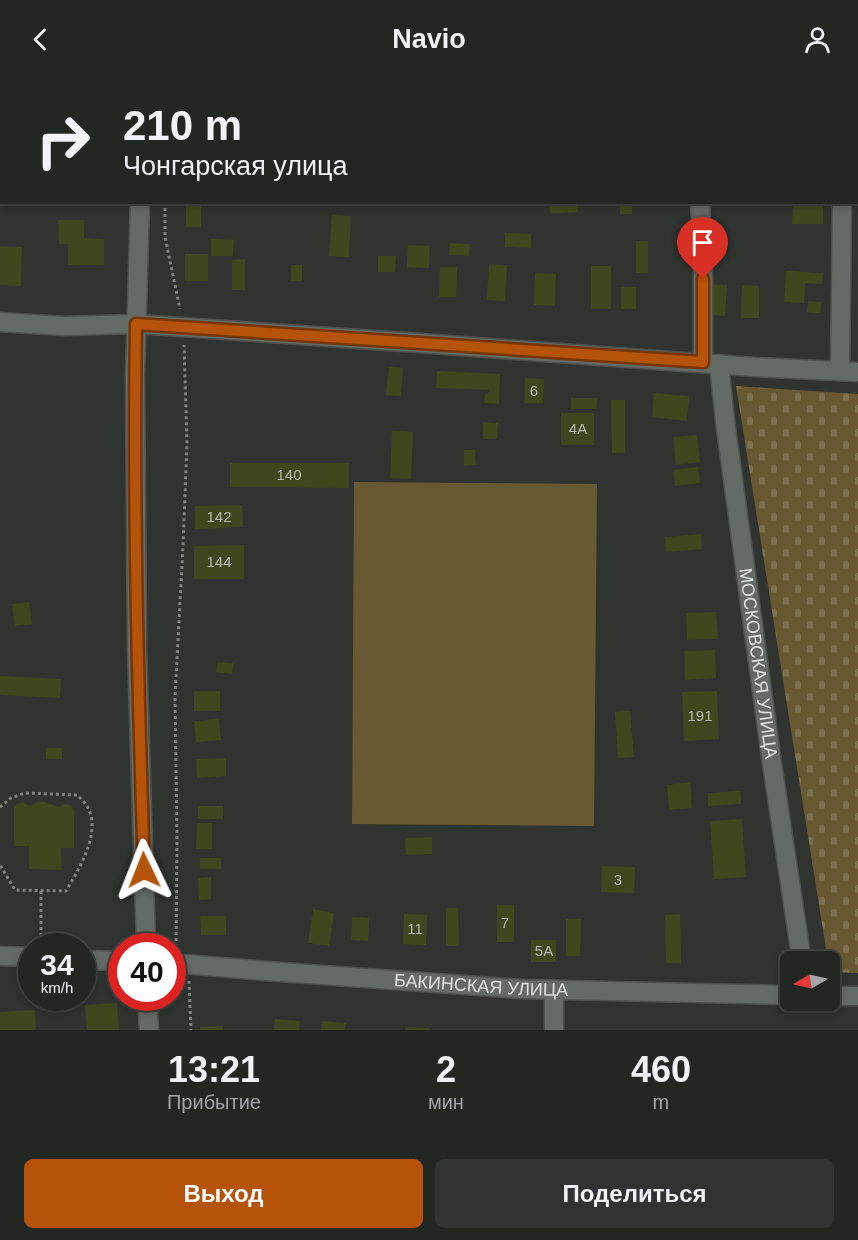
<!DOCTYPE html>
<html lang="ru">
<head>
<meta charset="utf-8">
<style>
  body { margin:0; font-family:Arial,sans-serif; background:#2f3331; color:#f1f3f6; height:100vh; display:flex; flex-direction:column; font-size:22px; white-space:nowrap }
  * { box-sizing:border-box; margin:0 }
  p { font-size:20px; color:#a3a5a6 }
  .icon { flex:none; width:33px; height:33px; fill:none; stroke:currentColor; stroke-width:2; stroke-linecap:round; stroke-linejoin:round }
  .map { position:relative; height:952px; overflow:hidden }
  .sheet { display:flex; flex-direction:column; background:#232724; flex:1 }
  .sheet>* { flex:none }
  .banner { position:absolute; left:0px; top:0px; width:858px; height:126px; box-shadow:0 3px 9px #0003,0 0 0 2px #404441; background:#232724; color:#f1f3f6; overflow:hidden }
  .needle { width:39px; rotate:261deg }
  .controls { position:absolute; left:780px; top:873px; display:grid; gap:12px }
  .controls a { display:grid; place-items:center; width:60px; height:60px; border-radius:9px; background:#232724; box-shadow:0 3px 9px #0003,0 0 0 2px #404441; font-size:30px }
  .speed { position:absolute; left:18px; top:855px; display:flex; gap:12px; font-size:30px; font-weight:700; text-align:center }
  .speed>* { display:grid; place-content:center; width:78px; height:78px; border-radius:50%; background:#232724; box-shadow:0 3px 9px #0003,0 0 0 2px #404441; line-height:1 }
  .speed small { font-size:15px; font-weight:400 }
  .speed .limit { border:9px solid #d22; background:#fff; color:#111 }
  .pin { position:absolute; display:grid; place-items:center; width:51px; height:51px; color:#fff; margin:-62px -26px; border-radius:50% 50% 50% 0; rotate:-45deg; box-shadow:0 0 6px #0007 }
  .pin .icon { rotate:45deg }
  .me { position:absolute; width:66px; margin:-33px; rotate:358deg; stroke-linejoin:round; filter:drop-shadow(0 0 4px #0008) }
  .turn { display:flex; align-items:center; gap:21px; height:126px; padding:0 24px; font-size:27px }
  .turn .icon { width:78px; height:78px; stroke-width:2.5 }
  .turn b { display:block; font-size:42px; line-height:51px }
  .eta { display:flex; justify-content:space-evenly; align-items:center; height:102px; text-align:center }
  .eta b { font-size:36px; font-weight:600; line-height:42px }
  .action { display:flex; gap:12px; margin-top:auto; padding:12px 24px }
  .action a { flex:1; height:69px; border-radius:9px; background:#b45309; color:#fff; font-size:24px; font-weight:600; line-height:69px; text-align:center }
  .action a+a { background:#2f3331; color:#f1f3f6 }
  header { display:flex; justify-content:space-between; align-items:center; height:78px; padding:0 24px; background:#232724; font-size:27px; font-weight:600 }
  .map>svg:first-child { display:block }
  .cemetery { fill:url(#cemetery-stones) }
  .park { fill:#685932 }
  .building { fill:#3d481f }
  .lines { fill:none; stroke-linecap:round; stroke-linejoin:round }
  .minor-casing { stroke:#4e524f; stroke-width:21 }
  .path { stroke:#7f8380; stroke-width:3; stroke-dasharray:3 3; stroke-linecap:butt }
  .minor { stroke:#646a66; stroke-width:18 }
  .route-casing { stroke:#753606; stroke-width:15 }
  .route { stroke:#b45309; stroke-width:10 }
  .labels { text-anchor:middle; stroke-width:6; stroke-linejoin:round; paint-order:stroke }
  .number-label { font-size:15px; fill:#b5baae }
  .street-label { font-size:18px; fill:#dde0de; stroke:#252a27 }
</style>
</head>
<body>
<header><svg class="icon" aria-label="back" viewBox="0 0 24 24"><path d="M15 5l-7 7 7 7"/></svg>Navio<svg class="icon" aria-label="person" viewBox="0 0 24 24"><circle cx="12" cy="8" r="4"/><path d="M4 21q1-7 8-7t8 7"/></svg></header>
<div class="map">
<svg width="858" height="952" viewBox="0 0 858 952">
  <defs>
    <pattern id="cemetery-stones" width="16" height="16" patternUnits="userSpaceOnUse" patternTransform="scale(1.5)"><rect width="16" height="16" fill="#685932"/><path d="M2 7V4a2 2 0 0 1 4 0v3zM10 15v-3a2 2 0 0 1 4 0v3z" fill="#7d714f"/></pattern>
  </defs>
  <rect width="100%" height="100%" fill="#2f3430"/>
  <path class="cemetery" d="M736,308L858,316V895L830,894V884L828,883Z"/>
  <path class="park" d="M354,404L597,406L594,748L352,746Z"/>
  <path class="building" d="M186,124H201V149H186Z
    M577,124L578,134L550,136L549,125Z
    M620,124H632V136H620Z
    M793,124H823V146H792Z
    M332,137L351,138L349,179L329,178Z
    M58,142H84V160L104,161V187H68V166H59Z
    M505,155L531,156V170L505,169Z
    M211,161L234,162L233,178H211Z
    M636,163H648V195H636Z
    M450,165L470,166L469,178L449,177Z
    M408,167L430,168L429,190L407,189Z
    M0,168L22,169L21,208L0,207Z
    M185,176H208V203H185Z
    M378,178H396L395,194H378Z
    M245,181V212H232V182Z
    M489,186L507,187L505,223L487,222Z
    M291,187H302V203H291Z
    M591,188H611V231H591Z
    M440,189H457L456,219H439Z
    M786,193L823,195L822,206L805,205L804,225L784,224Z
    M535,195L556,196L555,228L534,227Z
    M710,206L727,207L725,238L708,237Z
    M742,207L759,208V240H741Z
    M621,209H636V231H621Z
    M808,223L821,224L820,235L807,234Z
    M389,289L403,290L401,318L386,317Z
    M437,293L500,296L499,326L484,325L485,316H488L489,312L436,310Z
    M525,300L544,301L543,325H524Z
    M654,315L689,318L687,343L652,339Z
    M571,320H597L596,331H571Z
    M611,322H625V375H612Z
    M561,335H594V367H561Z
    M483,344L498,345L497,361H483Z
    M392,353L413,354L411,401L390,400Z
    M697,357L700,384L676,387L673,359Z
    M464,372H475L476,387L464,388Z
    M230,385H349V410L230,409Z
    M698,389L700,405L675,408L673,392Z
    M242,427L243,449L195,451V428Z
    M701,456L702,471L666,474L665,459Z
    M244,467V501H194V468Z
    M29,524L32,546L15,548L12,526Z
    M716,534L718,561L687,562L686,535Z
    M715,572L716,600L685,602L684,573Z
    M217,584L233,585L232,596L216,594Z
    M0,598L61,601L60,620L0,617Z
    M194,613H220V633H194Z
    M717,613L719,661L684,663L682,614Z
    M630,633L634,679L618,680L615,634Z
    M219,641L221,662L196,664L194,643Z
    M46,670H62V681H46Z
    M226,680V698L197,700L196,681Z
    M690,704L692,730L669,732L667,707Z
    M740,713L741,726L708,728V715Z
    M22,724L30,728L37,724H45L59,729L64,726L71,727L74,732V770H61L62,792L29,791V768H14V728Z
    M198,728H223V741H198Z
    M742,741L746,799L714,801L710,743Z
    M197,745H212V771H196Z
    M432,759V776L406,777L405,760Z
    M200,780H221V791H200Z
    M602,788L635,789L634,815L601,814Z
    M211,799V821L199,822L198,800Z
    M497,827H514V864H497Z
    M446,830H458L459,868H446Z
    M313,831L334,835L329,868L308,865Z
    M404,836L427,837L426,867L403,866Z
    M680,836L681,885H666L665,837Z
    M200,838H226V857H201Z
    M352,839L369,840L368,863L351,862Z
    M566,841H581L580,878H566Z
    M531,862H556V884H531Z
    M117,925L119,952H87L85,927Z
    M35,932L36,952H0V934Z
    M275,941L300,943L299,952H274Z
    M322,943L346,945L345,952H321Z
    M223,948V952H200V949Z
    M405,949L429,950V952H405Z"/>
  <g class="lines">
    <defs>
      <g id="minor">
        <path d="M637,0L638,2"/>
        <path d="M842,0V2"/>
        <path d="M141,2V0"/>
        <path d="M140,124L135,297L137,570L146,868"/>
        <path d="M700,124L703,181V284"/>
        <path d="M0,244L63,248L136,246L419,265L754,289L858,294"/>
        <path id="s1" d="M719,286L725,343L772,686L802,884"/>
        <path d="M840,293L842,124"/>
        <path d="M0,878L32,879"/>
        <path d="M82,882L122,883"/>
        <path id="s2" d="M172,885L266,893L520,911L790,917"/>
        <path d="M830,918H858"/>
        <path d="M147,920L149,952"/>
        <path d="M554,952V911"/>
      </g>
    </defs>
    <use href="#minor" class="minor-casing"/>
    <path class="path" d="M168,2V0
      M165,124V159L180,231
      M0,729L11,720L25,715L77,717C81,721 87,726 89,732C100,757 79,791 66,813L15,812L0,787
      M41,864V813
      M176,869L177,762L175,619L183,468L187,365L184,267
      M189,903L191,952"/>
    <use href="#minor" class="minor"/>
  </g>
  <g class="lines">
    <defs>
      <path id="route" d="M144,792C138,610 133,428 136,246L703,284V201"/>
    </defs>
    <use href="#route" class="route-casing"/>
    <use href="#route" class="route"/>
  </g>
  <g class="labels">
    <g class="number-label">
      <text x="534" y="318">6</text>
      <text x="578" y="356">4А</text>
      <text x="289" y="402">140</text>
      <text x="219" y="444">142</text>
      <text x="219" y="489">144</text>
      <text x="700" y="643">191</text>
      <text x="618" y="807">3</text>
      <text x="505" y="850">7</text>
      <text x="415" y="856">11</text>
      <text x="544" y="878">5А</text>
    </g>
    <g class="street-label">
      <text dy="6" stroke="none"><textPath href="#s1" startOffset="302">МОСКОВСКАЯ УЛИЦА</textPath></text>
      <text dy="6" stroke="none"><textPath href="#s2" startOffset="310">БАКИНСКАЯ УЛИЦА</textPath></text>
    </g>
  </g>
</svg>
<div class="controls">
<a><svg class="needle" viewBox="-14 -14 28 28"><path d="M0-13l5 13h-10z" fill="#e53935"/><path d="M0 13l5-13h-10z" fill="#a3a5a6"/></svg></a>
</div>
<div class="speed"><div>34<small>km/h</small></div><div class="limit">40</div></div>
<div class="pin" style="left:703px;top:201px;background:#d93025"><svg class="icon" aria-label="arrive" viewBox="0 0 24 24"><path d="M6 21V4h12l-3 4 3 4H6"/></svg></div>
<svg class="me" style="left:144px;top:792px" viewBox="-20 -20 40 40"><path d="M0-17L14 15 0 8-14 15z" fill="#b45309" stroke="#fff" stroke-width="4"/></svg>
<div class="banner">
<div class="turn"><svg class="icon" aria-label="right" viewBox="0 0 24 24"><path d="M7 20v-9h11M14 6l5 5-5 5"/></svg><div><b>210 m</b>Чонгарская улица</div></div>
</div>
</div>
<section class="sheet">
<div class="eta">
<div><b>13:21</b><p>Прибытие</p></div>
<div><b>2</b><p>мин</p></div>
<div><b>460</b><p>m</p></div>
</div>
<div class="action"><a>Выход</a><a>Поделиться</a></div>
</section>
</body>
</html>
